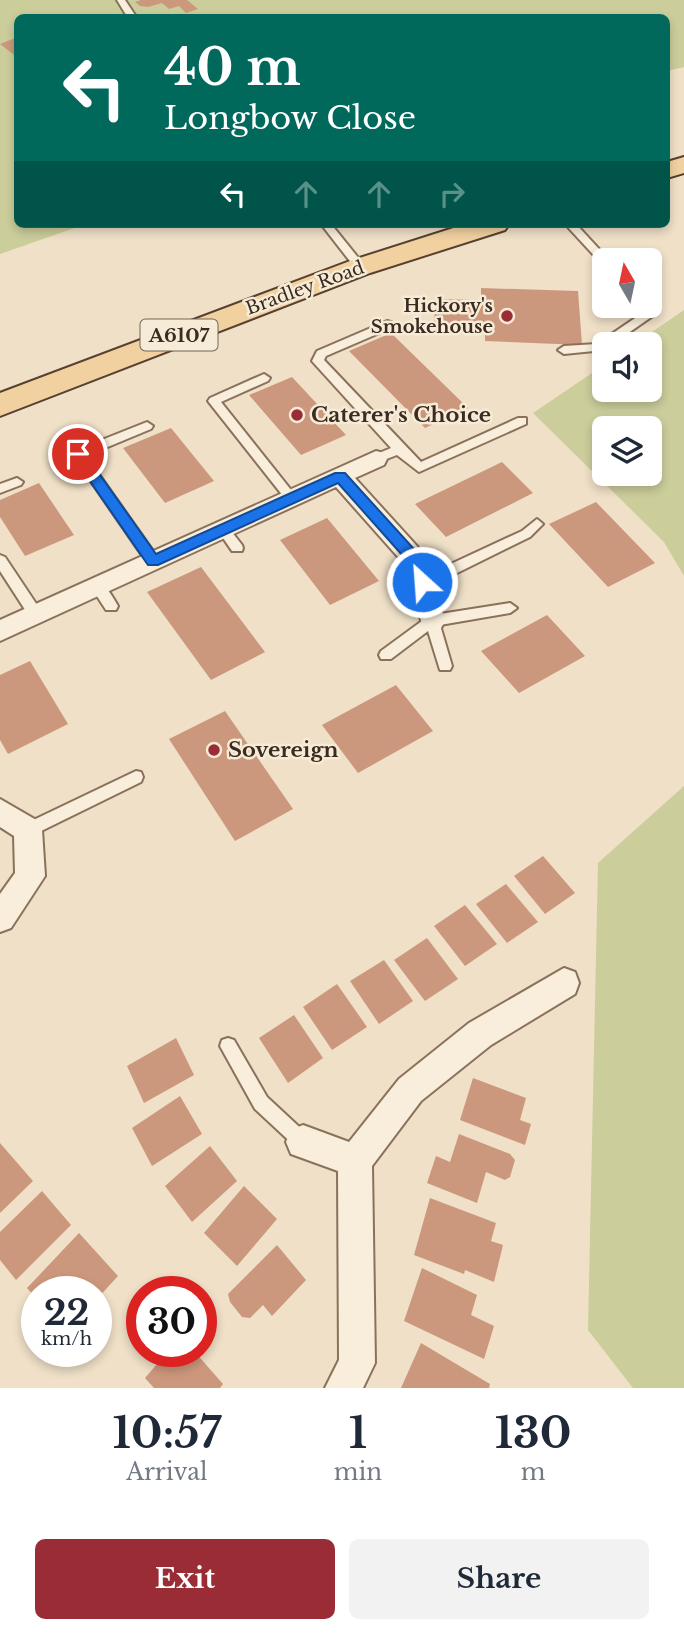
<!DOCTYPE html>
<html lang="en">
<head>
<meta charset="utf-8">
<style>
  body { margin:0; font-family:"Libre Baskerville",serif; background:#f2f2f3; color:#1f2937; height:100vh; display:flex; flex-direction:column; font-size:26px; white-space:nowrap }
  * { box-sizing:border-box; margin:0 }
  p { font-size:23px; color:#747a83 }
  .icon { flex:none; width:38px; height:38px; fill:none; stroke:currentColor; stroke-width:2; stroke-linecap:round; stroke-linejoin:round }
  .map { position:relative; height:1388px; overflow:hidden }
  .panel { display:flex; flex-direction:column; background:#fff; flex:1 }
  .panel>* { flex:none }
  .guide { position:absolute; left:14px; top:14px; width:656px; height:214px; border-radius:10px; box-shadow:0 4px 10px #0003; background:#00695c; color:#fff; overflow:hidden }
  .needle { width:46px; rotate:351deg }
  .tools { position:absolute; left:592px; top:248px; display:grid; gap:14px }
  .tools a { display:grid; place-items:center; width:70px; height:70px; border-radius:10px; background:#fff; box-shadow:0 4px 10px #0003; font-size:35px }
  .speed { position:absolute; left:21px; top:1276px; display:flex; gap:14px; font-size:35px; font-weight:700; text-align:center }
  .speed>* { display:grid; place-content:center; width:91px; height:91px; border-radius:50%; background:#fff; box-shadow:0 4px 10px #0003; line-height:1 }
  .speed small { font-size:18px; font-weight:400 }
  .speed .limit { border:10px solid #d22; background:#fff; color:#111 }
  .pin { position:absolute; display:grid; place-items:center; width:60px; height:60px; color:#fff; margin:-30px; border:4px solid #fff; border-radius:50%; box-shadow:0 2px 7px #0007 }
  .me { position:absolute; width:77px; margin:-38px; rotate:334deg; stroke-linejoin:round; filter:drop-shadow(0 0 5px #0008) }
  .turn { display:flex; align-items:center; gap:24px; height:147px; padding:0 35px; font-size:32px }
  .turn .icon { width:91px; height:91px; stroke-width:2.5 }
  .turn b { display:block; font-size:49px; line-height:60px }
  .lanes { display:flex; align-items:center; height:66px; padding:0 35px; background:#0003; justify-content:center; gap:35px; direction:ltr }
  .lanes .off { opacity:.35 }
  .eta { display:flex; justify-content:space-evenly; align-items:center; height:119px; text-align:center }
  .eta b { font-size:42px; font-weight:700; line-height:49px }
  .button { display:flex; gap:14px; margin-top:auto; padding:14px 35px }
  .button a { flex:1; height:80px; border-radius:10px; background:#9a2c35; color:#fff; font-size:28px; font-weight:700; line-height:80px; text-align:center }
  .button a+a { background:#f2f2f3; color:#1f2937 }
  .map>svg:first-child { display:block }
  .green { fill:#cbcd9b; fill-rule:evenodd }
  .building { fill:#cc987d }
  .lines { fill:none; stroke-linecap:round; stroke-linejoin:round }
  .service-casing { stroke:#8a715c; stroke-width:4 }
  .minor-casing { stroke:#8a715c; stroke-width:4 }
  .primary-casing { stroke:#584030; stroke-width:4 }
  .service { fill:#f9eedb; fill-rule:evenodd }
  .minor { fill:#f9eedb; fill-rule:evenodd }
  .primary { fill:#f1d1a0; fill-rule:evenodd }
  .route { fill:#1a73e8; stroke:#114b97; stroke-width:2 }
  .poi-dot { fill:#9a2c35; stroke:#f6ebd7; stroke-width:2.5 }
  .labels { text-anchor:middle; stroke-width:5; stroke-linejoin:round; paint-order:stroke }
  .far-street-label { font-size:18px; fill:#3b2b20; stroke:#f6ebd7 }
  .far-poi-label { font-size:18px; font-weight:bold; fill:#3b2b20; stroke:#f6ebd7; text-anchor:end }
  .shield { fill:#f6ebd7; stroke:#736557; stroke-width:2 }
  .shield-label { font-size:19px; font-weight:bold; fill:#3b2b20 }
  .poi-label { font-size:21px; font-weight:bold; fill:#3b2b20; stroke:#f6ebd7; text-anchor:start }
</style>
</head>
<body>
<div class="map">
<svg width="684" height="1388" viewBox="0 0 684 1388">
  <rect width="100%" height="100%" fill="#efe0c7"/>
  <path class="green" d="M0,0H684V67L667,71V18H18V224H86L0,254Z
    M684,310V576L664,542L533,413L604,365V390H649V345H633ZM604,429H649V474H604Z
    M684,786V1388H633L588,1330L598,863Z"/>
  <path class="building" d="M141,0H187L198,9L186,13L179,6L169,9L162,3L148,7L140,6L135,2Z
    M18,37V58L0,44Z
    M481,288L578,291L582,345L485,341V334L434,332L435,299L481,300Z
    M391,333L468,408L425,428L349,351Z
    M292,377L346,435L301,455L249,395Z
    M171,428L214,481L165,503L123,448Z
    M502,462L533,493L446,537L415,504Z
    M39,483L74,535L25,556L0,517V500Z
    M596,502L655,563L608,587L549,524Z
    M327,518L379,581L330,605L280,540Z
    M201,567L265,652L211,680L147,592Z
    M547,615L585,656L519,693L481,651Z
    M30,661L68,724L8,754L0,740V675Z
    M396,685L433,731L358,773L322,725Z
    M225,711L293,809L235,841L169,739Z
    M543,856L575,893L545,914L514,876Z
    M506,884L538,922L507,943L476,904Z
    M465,905L497,944L465,966L434,926Z
    M427,938L458,979L425,1001L394,960Z
    M384,960L413,1001L379,1024L350,981Z
    M337,984L367,1027L332,1050L303,1007Z
    M294,1015L323,1058L288,1083L259,1038Z
    M176,1038L194,1075L144,1103L127,1066Z
    M473,1078L526,1098L520,1120L531,1124L525,1145L460,1120Z
    M180,1096L202,1134L152,1166L132,1128Z
    M459,1134L510,1154L515,1160L510,1177L505,1180L486,1172L477,1203L427,1183L436,1156L450,1162Z
    M0,1143L33,1181L0,1213Z
    M210,1146L237,1181L192,1222L165,1186Z
    M244,1186L277,1219L237,1266L204,1233Z
    M42,1191L71,1225L16,1280L0,1260V1232Z
    M430,1198L496,1223L491,1241L503,1245L494,1282L465,1270L464,1274L414,1255Z
    M79,1233L118,1276L96,1300V1292H37V1299L27,1288Z
    M277,1245L306,1280L272,1316L263,1305L250,1318L242,1317L230,1302L228,1294Z
    M422,1268L477,1295L471,1315L494,1326L484,1359L404,1321Z
    M421,1343L490,1384L489,1388H401Z
    M160,1351H194L223,1384L220,1388H154L145,1378L164,1356Z"/>
  <g class="lines">
    <defs>
      <path id="service" d="M117,0H125L137,18H128Z
        M321,224H331L364,265V269H356Z
        M565,224H576L610,261H604V264L601,263Z
        M649,303L657,309V313L611,345H604V350L564,354L558,350L564,346L597,344L647,310L644,306H649Z
        M387,321L391,322V328L326,356L324,360L421,462L518,418H526V424L419,472L397,455L376,463L372,462L370,459L372,456L391,448L312,361L317,351Z
        M264,374L270,378L268,381L221,402L295,495L297,498L295,501H287L208,401L210,398Z
        M147,422L153,426L151,429L86,456L158,558L159,561L158,564H148L72,454L74,451Z
        M17,478L23,482L21,485L0,493V484Z
        M537,519L543,524L530,537L451,576L440,614L510,603L517,608L510,613L440,625L452,666L450,670H440L428,631L391,659H381L379,655L381,651L426,618L440,569L522,531Z
        M223,524L227,526L242,545L243,548L242,551H232L219,532L217,529Z
        M0,555L5,557L41,611L43,615L41,619H31L0,571Z
        M98,582C107,585 113,598 118,606L116,610H106L91,587L93,583Z
        M136,771L141,772L143,777L141,782L33,835L28,837L23,835L20,830L23,825Z
        M228,1038L234,1040L267,1097L309,1136L312,1142L309,1148L303,1151L297,1148L255,1109L220,1046L222,1040Z"/>
      <path id="minor" d="M376,451L384,453L387,459L384,465L355,478L426,556L445,621L441,628L432,631L423,628L406,566L336,487L0,641V620Z
        M0,799L38,821L42,830L45,876L11,928L0,932V894L15,873L14,836L0,827Z
        M564,968L575,972L579,983L575,994L491,1045L421,1101L372,1166L375,1363L363,1388H325L339,1360L338,1171L291,1154L286,1142L291,1130L303,1125L349,1142L399,1079L469,1023Z"/>
      <path id="primary" d="M684,157V173L667,178V162Z
        M466,224H509L505,230L370,273L0,416V393L350,261Z"/>
    </defs>
    <use href="#service" class="service-casing"/>
    <use href="#minor" class="minor-casing"/>
    <use href="#primary" class="primary-casing"/>
    <use href="#service" class="service"/>
    <use href="#minor" class="minor"/>
    <use href="#primary" class="primary"/>
  </g>
  <path class="route" d="M78,449L83,451L156,554L335,473H345L423,559L430,582L427,586H417L411,565L338,483L158,565H148L74,458L72,454Z"/>
  <g class="poi-dot">
    <circle cx="507" cy="316" r="7"/>
    <circle cx="297" cy="415" r="7"/>
    <circle cx="214" cy="750" r="7"/>
  </g>
  <g class="labels">
    <g class="far-street-label">
      <text transform="translate(305 288) rotate(-20)" y="6">Bradley Road</text>
    </g>
    <g class="far-poi-label">
      <text x="493" y="312">Hickory's<tspan x="493" dy="21">Smokehouse</tspan></text>
    </g>
    <rect class="shield" x="140.5" y="319.5" width="77" height="31" rx="5"/>
    <g class="shield-label">
      <text x="179" y="342">A6107</text>
    </g>
    <g class="poi-label">
      <text x="311" y="422">Caterer's Choice</text>
      <text x="228" y="757">Sovereign</text>
    </g>
  </g>
</svg>
<div class="tools">
<a><svg class="needle" viewBox="-14 -14 28 28"><path d="M0-13l5 13h-10z" fill="#e53935"/><path d="M0 13l5-13h-10z" fill="#747a83"/></svg></a>
<a><svg class="icon" aria-label="sound" viewBox="0 0 24 24"><path d="M4 9h4l5-4v14l-5-4H4zM17 9q2 3 0 6"/></svg></a>
<a><svg class="icon" aria-label="layers" viewBox="0 0 24 24"><path d="M12 4l9 5-9 5-9-5zM3 14l9 5 9-5"/></svg></a>
</div>
<div class="speed"><div>22<small>km/h</small></div><div class="limit">30</div></div>
<div class="pin" style="left:78px;top:454px;background:#d93025"><svg class="icon" aria-label="arrive" viewBox="0 0 24 24"><path d="M6 21V4h12l-3 4 3 4H6"/></svg></div>
<svg class="me" style="left:422px;top:582px" viewBox="-20 -20 40 40"><circle r="17" fill="#1a73e8" stroke="#fff" stroke-width="3"/><path d="M0-11L8 9 0 5-8 9z" fill="#fff"/></svg>
<div class="guide">
<div class="turn"><svg class="icon" aria-label="left" viewBox="0 0 24 24"><path d="M17 20v-9H6M10 6l-5 5 5 5"/></svg><div><b>40 m</b>Longbow Close</div></div>
<div class="lanes"><svg class="icon" aria-label="left" viewBox="0 0 24 24"><path d="M17 20v-9H6M10 6l-5 5 5 5"/></svg><svg class="icon off" aria-label="ahead" viewBox="0 0 24 24"><path d="M12 20V5M6 11l6-6 6 6"/></svg><svg class="icon off" aria-label="ahead" viewBox="0 0 24 24"><path d="M12 20V5M6 11l6-6 6 6"/></svg><svg class="icon off" aria-label="right" viewBox="0 0 24 24"><path d="M7 20v-9h11M14 6l5 5-5 5"/></svg></div>
</div>
</div>
<section class="panel">
<div class="eta">
<div><b>10:57</b><p>Arrival</p></div>
<div><b>1</b><p>min</p></div>
<div><b>130</b><p>m</p></div>
</div>
<div class="button"><a>Exit</a><a>Share</a></div>
</section>
</body>
</html>
